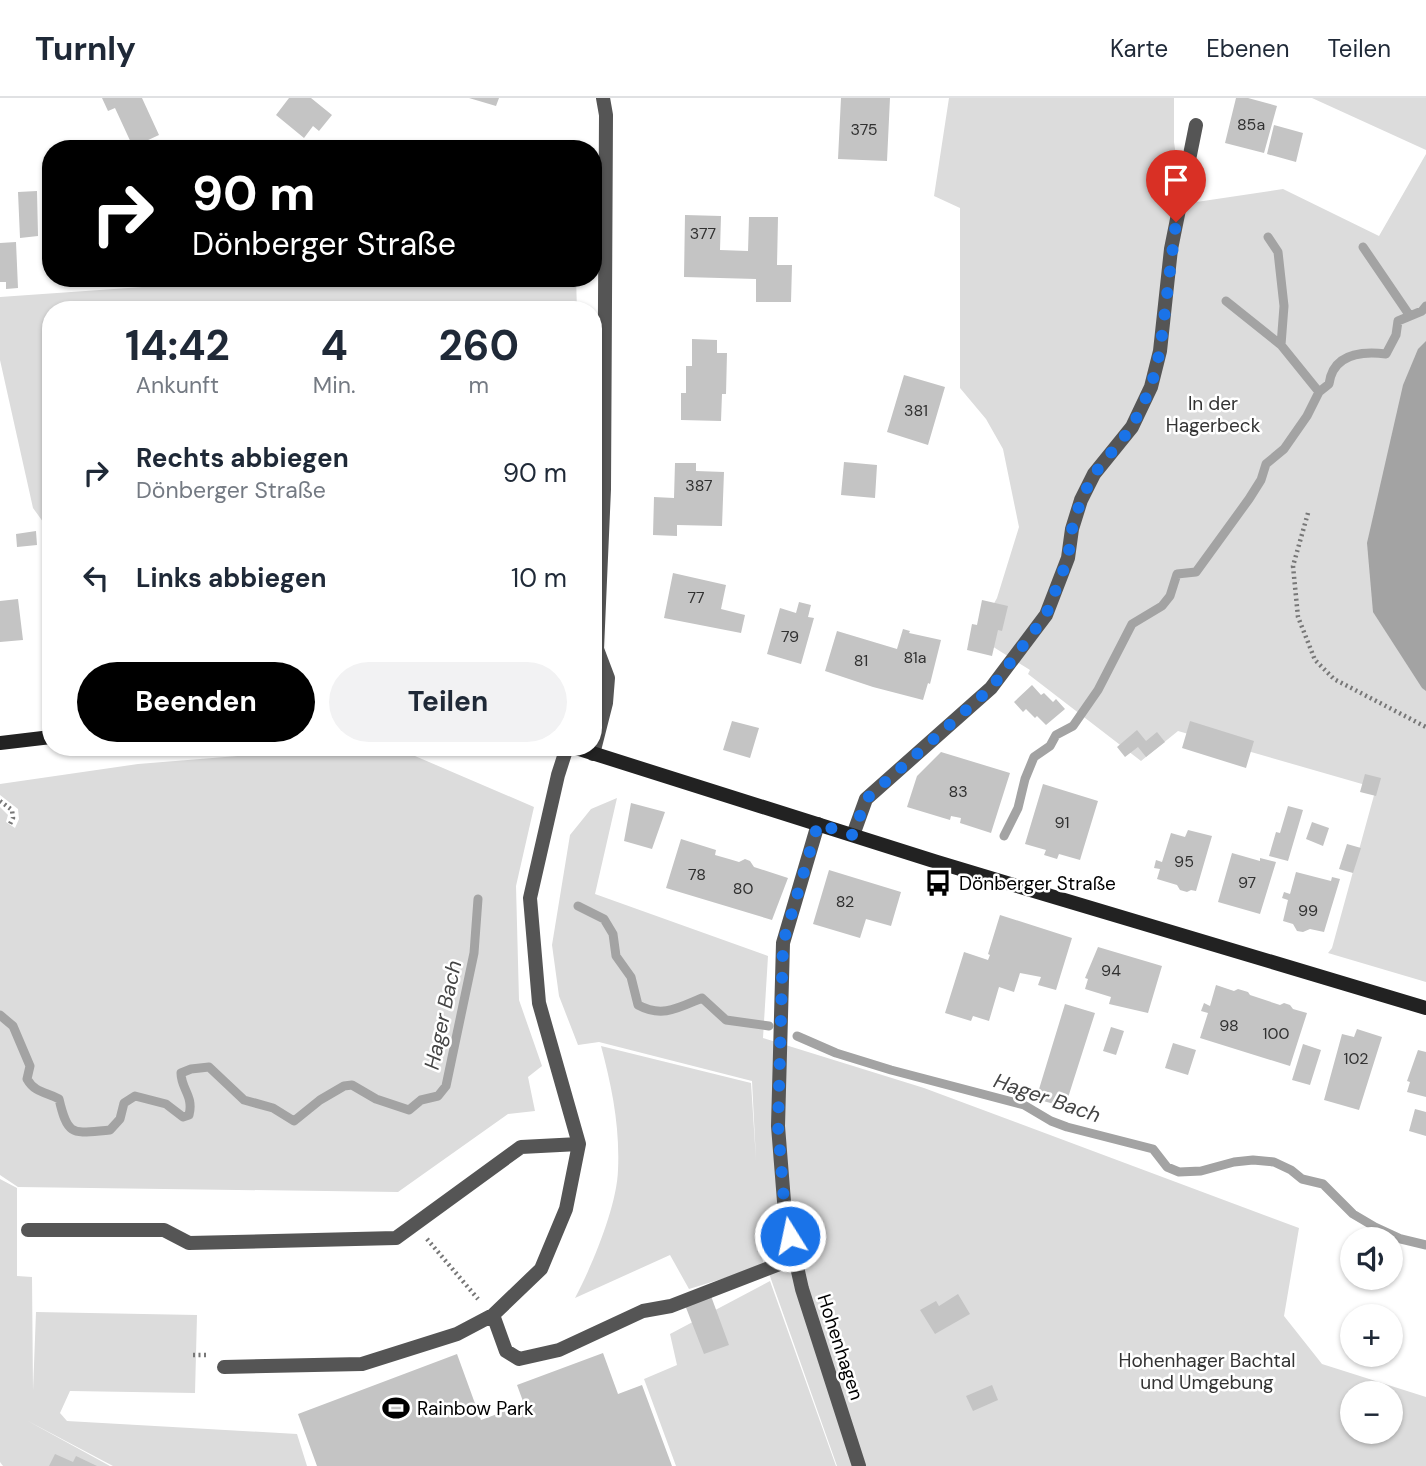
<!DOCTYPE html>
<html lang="de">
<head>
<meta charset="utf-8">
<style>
  body { margin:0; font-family:"DM Sans",sans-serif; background:#f2f2f3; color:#1f2937; height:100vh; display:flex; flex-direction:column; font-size:26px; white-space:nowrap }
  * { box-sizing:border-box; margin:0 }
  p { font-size:23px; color:#747a83 }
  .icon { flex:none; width:38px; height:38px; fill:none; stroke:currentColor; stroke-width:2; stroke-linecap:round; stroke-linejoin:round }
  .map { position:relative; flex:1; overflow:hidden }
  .drawer { position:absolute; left:42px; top:203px; width:560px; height:455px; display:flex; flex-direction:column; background:#fff; border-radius:28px; box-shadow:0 2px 5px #0004 }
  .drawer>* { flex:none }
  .hud { position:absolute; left:42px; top:42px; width:560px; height:147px; border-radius:28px; box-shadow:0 2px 5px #0004; background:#000; color:#fff; overflow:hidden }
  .controls { position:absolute; left:1340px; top:1129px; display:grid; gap:14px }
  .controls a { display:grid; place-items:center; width:63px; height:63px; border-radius:50%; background:#fff; box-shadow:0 2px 5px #0004; font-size:35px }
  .pin { position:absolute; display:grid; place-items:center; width:60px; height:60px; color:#fff; margin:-72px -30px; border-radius:50% 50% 50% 0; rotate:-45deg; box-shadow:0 0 7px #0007 }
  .pin .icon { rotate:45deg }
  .me { position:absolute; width:77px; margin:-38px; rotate:350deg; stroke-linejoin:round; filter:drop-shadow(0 0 5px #0008) }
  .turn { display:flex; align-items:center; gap:24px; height:147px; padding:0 35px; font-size:32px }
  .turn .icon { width:91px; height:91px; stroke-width:2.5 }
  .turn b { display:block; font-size:49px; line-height:60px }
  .eta { display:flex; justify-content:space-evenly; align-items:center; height:119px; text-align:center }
  .eta b { font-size:42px; font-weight:700; line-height:49px }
  .primary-button { display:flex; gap:14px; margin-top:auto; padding:14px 35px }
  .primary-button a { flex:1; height:80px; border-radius:42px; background:#000; color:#fff; font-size:28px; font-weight:700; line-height:80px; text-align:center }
  .primary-button a+a { background:#f2f2f3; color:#1f2937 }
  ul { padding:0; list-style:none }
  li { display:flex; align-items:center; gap:21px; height:105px; padding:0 35px }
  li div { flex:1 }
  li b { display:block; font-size:26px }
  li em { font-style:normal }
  header { display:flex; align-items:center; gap:42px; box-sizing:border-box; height:98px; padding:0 35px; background:#fff; border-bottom:2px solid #e0e1e3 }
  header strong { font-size:33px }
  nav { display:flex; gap:38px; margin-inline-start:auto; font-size:24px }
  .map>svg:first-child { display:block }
  .green { fill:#dcdcdc; fill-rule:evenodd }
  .water { fill:#a3a3a3 }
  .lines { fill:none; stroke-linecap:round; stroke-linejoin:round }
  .stream { stroke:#a3a3a3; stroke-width:9 }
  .building { fill:#c4c4c4 }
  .path { stroke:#777; stroke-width:4.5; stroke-dasharray:2 3.5; stroke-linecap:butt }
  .lane { stroke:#555; stroke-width:14 }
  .street { stroke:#555; stroke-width:14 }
  .secondary { stroke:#222; stroke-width:14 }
  .route { stroke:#1a73e8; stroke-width:12; stroke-dasharray:0 21.6 }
  .labels { text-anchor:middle; stroke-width:5; stroke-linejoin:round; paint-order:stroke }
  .number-label { font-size:16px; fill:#313131 }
  .park-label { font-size:19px; fill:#333; stroke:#fff }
  .poi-label { font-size:19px; fill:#000; stroke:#fff; text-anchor:start }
  .street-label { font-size:19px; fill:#000; stroke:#fff }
  .water-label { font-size:21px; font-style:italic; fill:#444; stroke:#fff }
</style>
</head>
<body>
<header>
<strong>Turnly</strong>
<nav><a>Karte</a><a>Ebenen</a><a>Teilen</a></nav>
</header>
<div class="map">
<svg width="1426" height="1368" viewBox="0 0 1426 1368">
  <rect width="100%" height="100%" fill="#fff"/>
  <path class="green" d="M949,0H1174V44L1183,106L1283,91L1379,138L1426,56V884L1328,855L1332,850L1376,690L1178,633L1141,663L1028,576L1030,572L976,538L997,500L1019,429L1003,351L986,321L960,290V110L934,98Z
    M1312,0H1426V52Z
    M272,180H576L577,212H51V435L33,410L0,262V199Z
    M298,653L408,655L534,709L516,788L519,902L542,968L528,979L535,1013L508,1016L398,1094L18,1089L0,1077V709L8,717L6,724L15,730L19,721L18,711L0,697V686L138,666Z
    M617,700L595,796L768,858L763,940L924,990L1299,1130L1284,1218L1322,1266L1426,1299V1368H837L760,1150L764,1168L689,1191L670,1157L575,1200C592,1168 617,1108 618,1072C620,1029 612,989 601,948L751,985L756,1062L752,983L599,944L578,947L559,898L552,847L570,737L591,711ZM1353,1295H1391V1334H1353Z
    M0,1081L17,1090V1178L32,1179L33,1293L36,1214L197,1217L195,1295L70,1293L60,1315L67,1323L297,1336L307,1368H113L26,1322L110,1368H3L0,1364Z
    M770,1183L836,1368H676L644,1281L677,1267L670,1236Z"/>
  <path class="water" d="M1426,243V593L1422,590L1373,514L1367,445L1403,287L1418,251Z"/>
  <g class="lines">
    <path class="stream" d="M1268,139L1278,154L1284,208L1281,247
      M1363,149L1410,218
      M1226,203L1281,247L1319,294
      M1004,738L1018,710L1025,681L1034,659L1050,648L1056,637L1073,628L1098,592L1132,526L1162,508L1170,498L1177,476L1196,474L1249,401L1261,382L1266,366L1284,351L1307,318L1319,294L1329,286C1333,256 1361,253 1386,256L1396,237L1398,223L1422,213L1426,208
      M578,808L604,821L613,836L616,858L631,879L638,907C662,920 678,910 702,900L726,922L769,928
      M0,917L13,928L30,968L27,981C35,995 46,994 59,1001C68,1040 73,1035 110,1032L120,1021L124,1005L135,998L166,1006L183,1019L189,1017C194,998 181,991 181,975L191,971L209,969L244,1002L273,1010L294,1023L320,1002L344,988L352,987L376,1001L409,1012L421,1002L438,998L446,988L474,855L478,801
      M797,938L836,955L891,972L1024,1007L1051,1023L1067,1029L1153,1051L1167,1069L1179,1074L1201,1073L1234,1064L1253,1062L1274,1064L1291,1072L1302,1081L1323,1086L1353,1116L1375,1129L1401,1141L1426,1147"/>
  </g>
  <path class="building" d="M102,0H142L159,37L133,49L115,10L108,13Z
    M289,0H311L332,17L319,33L313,28L304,40L276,17Z
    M469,0H499L496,8Z
    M841,0H890L887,63L838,61Z
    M1236,0H1248L1277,8L1264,55L1225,45Z
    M1274,27L1303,35L1296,64L1267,56Z
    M37,93L38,138L20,140L18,94Z
    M685,117L721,118L720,152L748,153L749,119H778L777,167H792L791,204H756V181L684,179Z
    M16,144L18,190L6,191V184H0V145Z
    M692,241L717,242V255H727L726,296H722L721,323L681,322V295H686V268H692Z
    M904,277L945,289L928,347L887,334Z
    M844,364L877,367L875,400L841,397Z
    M675,365H696V373L724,374L722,428L677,427V438L653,437L654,399L674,400Z
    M36,433L37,447L17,449L16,436Z
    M673,475L726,487L721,511L745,517L741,535L664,520Z
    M18,501L23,542L0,544V503Z
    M982,502L1008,508L1002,533L998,532L992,558L967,552L972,526L977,527Z
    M799,504L811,507L808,519L814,520L801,566L767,556L780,510L796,515Z
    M903,531L910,533L909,535L941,542L930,586L928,585L923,602L873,589L825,573L837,533L897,551Z
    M1032,587L1041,597L1044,595L1053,604L1056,601L1065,611L1046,627L1037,618L1035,620L1026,611L1023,614L1014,604Z
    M732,623L759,630L750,660L723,652Z
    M1190,623L1254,643L1246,670L1182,650Z
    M1137,632L1146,643L1157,634L1165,644L1146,659L1138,649L1125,659L1117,649Z
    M941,654L1010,675L991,735L960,725L961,720L951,718L950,722L907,709L917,678Z
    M1365,676L1381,680L1376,698L1360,694Z
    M1043,686L1098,703L1080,762L1059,756L1057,761L1044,757L1046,752L1025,746Z
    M631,705L665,714L652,751L624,743Z
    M1288,708L1303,712L1288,763L1269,758L1276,734L1280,735Z
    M1312,724L1329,730L1323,748L1306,741Z
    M1188,732L1212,738L1196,793L1191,792L1187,794L1180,792L1177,787L1157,781L1160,771L1154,770L1156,762L1162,764L1171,735L1185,739Z
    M681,741L716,752L715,757L729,761L739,764L745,761L750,763L754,769L788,780L772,822L666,790Z
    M1347,746L1361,750L1353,775L1339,771Z
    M1232,755L1260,763V760L1276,764L1260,816L1218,804Z
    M829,772L901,794L891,828L866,821L860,840L813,826Z
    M1296,774L1331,783L1332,779L1340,781L1324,834L1310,831L1303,834L1297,833L1293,826L1283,823L1288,802L1282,800L1284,794L1290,796Z
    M1000,817L1072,840L1056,892L1038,887L1041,879L1020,875L1014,894L999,889L989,923L973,918L971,923L945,915L964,854L988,862L990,857L988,856Z
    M1098,849L1162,868L1148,915L1109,906L1111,899L1085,891L1088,881L1085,880Z
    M1216,887L1234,893L1238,891L1248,894L1250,897L1280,907L1284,905L1290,907L1293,911L1307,915L1290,968L1200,940L1208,915L1201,913L1204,905L1210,908Z
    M1065,906L1095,915L1065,1009L1036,1001Z
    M1111,929L1124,933L1116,957L1103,953Z
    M1357,931L1382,939L1359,1012L1324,1002L1342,936L1354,939Z
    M1173,945L1196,952L1188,977L1165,970Z
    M1303,946L1321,952L1310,987L1292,982Z
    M1418,952L1426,954V999L1407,994L1410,984L1407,983Z
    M1415,1011L1426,1014V1038L1409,1033Z
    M958,1196L970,1216L935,1236L920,1212L936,1203L939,1208Z
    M711,1198L729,1247L704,1256L685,1207Z
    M603,1255L618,1296L642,1287L672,1368H317L298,1316L457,1256L481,1322L524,1306L517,1287Z
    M992,1287L998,1302L973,1313L966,1298Z
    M55,1356L73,1364L76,1358L97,1368H49Z"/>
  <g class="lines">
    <path class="path" d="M1308,415L1293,468L1298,519L1315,562L1334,581L1426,629
      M0,703L12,712L13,720L10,726
      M427,1141L478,1201
      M193,1257H209"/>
    <path class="lane" d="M853,737L866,701L991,590L1046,517L1068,460L1072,431L1081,402L1094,376L1132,329L1151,289L1160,253L1171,151L1196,27
      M28,1132H164L189,1145L396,1140L521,1049L579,1046
      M493,1217L506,1253L519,1261L559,1252L643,1213L671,1208L795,1160
      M224,1269L362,1266L457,1236L493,1217L541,1171L566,1111L579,1046L539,905L530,800L558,677L567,649"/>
    <path class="street" d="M593,656L606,605L608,580L597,551L604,391L606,17L603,0
      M818,726L783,845L778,1028L785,1116L795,1160L802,1191L859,1368"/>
    <path class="secondary" d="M0,645L51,639
      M573,649L937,764L1426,910"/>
  </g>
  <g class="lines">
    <path class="route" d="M790,1138L785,1116L778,1028L783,845L818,726L853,737L866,701L991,590L1046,517L1068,460L1072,431L1081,402L1094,376L1132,329L1151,289L1160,253L1176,124"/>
  </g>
  <defs>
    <symbol id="bus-bare" viewBox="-9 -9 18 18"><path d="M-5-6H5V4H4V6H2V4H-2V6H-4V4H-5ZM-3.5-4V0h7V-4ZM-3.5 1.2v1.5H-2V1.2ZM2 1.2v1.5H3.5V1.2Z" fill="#000" stroke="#fff" stroke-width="2.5" paint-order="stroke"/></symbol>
    <symbol id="stadium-bare" viewBox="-9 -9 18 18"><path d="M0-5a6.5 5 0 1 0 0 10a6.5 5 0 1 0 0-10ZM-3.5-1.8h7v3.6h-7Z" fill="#000" stroke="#fff" stroke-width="2.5" paint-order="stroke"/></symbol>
  </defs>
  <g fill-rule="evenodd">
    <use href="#bus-bare" x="919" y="766" width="38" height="38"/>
    <use href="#stadium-bare" x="377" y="1291" width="38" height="38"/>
  </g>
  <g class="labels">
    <g class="number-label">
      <text x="1251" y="32">85a</text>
      <text x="864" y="37">375</text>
      <text x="703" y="141">377</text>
      <text x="916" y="318">381</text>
      <text x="699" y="393">387</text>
      <text x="696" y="505">77</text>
      <text x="790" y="544">79</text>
      <text x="915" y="565">81a</text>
      <text x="861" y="568">81</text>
      <text x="958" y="699">83</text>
      <text x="1062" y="730">91</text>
      <text x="1184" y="769">95</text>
      <text x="697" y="782">78</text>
      <text x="1247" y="790">97</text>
      <text x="743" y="796">80</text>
      <text x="845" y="809">82</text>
      <text x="1308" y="818">99</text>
      <text x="1111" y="878">94</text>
      <text x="1229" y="933">98</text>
      <text x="1276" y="941">100</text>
      <text x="1356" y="966">102</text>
    </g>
    <g class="park-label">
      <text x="1213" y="312">In der<tspan x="1213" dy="22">Hagerbeck</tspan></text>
      <text x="1207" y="1269">Hohenhager Bachtal<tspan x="1207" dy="22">und Umgebung</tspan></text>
    </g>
    <g class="poi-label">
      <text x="959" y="792">Dönberger Straße</text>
      <text x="417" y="1317">Rainbow Park</text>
    </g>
    <g class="street-label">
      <text transform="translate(841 1249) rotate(72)" y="7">Hohenhagen</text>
    </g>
    <g class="water-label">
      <text transform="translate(443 917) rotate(-78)" y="7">Hager Bach</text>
      <text transform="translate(1047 1000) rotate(19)" y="7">Hager Bach</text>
    </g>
  </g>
</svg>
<div class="controls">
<a><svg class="icon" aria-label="sound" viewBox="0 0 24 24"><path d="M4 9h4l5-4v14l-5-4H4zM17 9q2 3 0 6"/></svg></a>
<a>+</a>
<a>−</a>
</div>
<div class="pin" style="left:1176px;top:124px;background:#d93025"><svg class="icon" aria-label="arrive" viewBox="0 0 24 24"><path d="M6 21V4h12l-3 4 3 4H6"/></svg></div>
<svg class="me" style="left:790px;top:1138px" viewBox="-20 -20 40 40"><circle r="17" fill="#1a73e8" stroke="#fff" stroke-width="3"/><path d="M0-11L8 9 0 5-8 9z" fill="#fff"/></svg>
<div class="hud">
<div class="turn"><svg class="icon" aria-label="right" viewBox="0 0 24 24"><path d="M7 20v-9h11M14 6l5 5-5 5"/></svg><div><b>90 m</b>Dönberger Straße</div></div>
</div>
<section class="drawer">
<div class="eta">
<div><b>14:42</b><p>Ankunft</p></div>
<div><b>4</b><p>Min.</p></div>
<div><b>260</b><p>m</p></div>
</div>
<ul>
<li><svg class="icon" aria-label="right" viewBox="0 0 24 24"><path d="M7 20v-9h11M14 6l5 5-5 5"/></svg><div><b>Rechts abbiegen</b><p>Dönberger Straße</p></div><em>90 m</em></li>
<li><svg class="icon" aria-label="left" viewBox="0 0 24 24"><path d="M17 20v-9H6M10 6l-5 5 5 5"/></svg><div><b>Links abbiegen</b></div><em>10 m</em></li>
</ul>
<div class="primary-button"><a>Beenden</a><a>Teilen</a></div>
</section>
</div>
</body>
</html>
